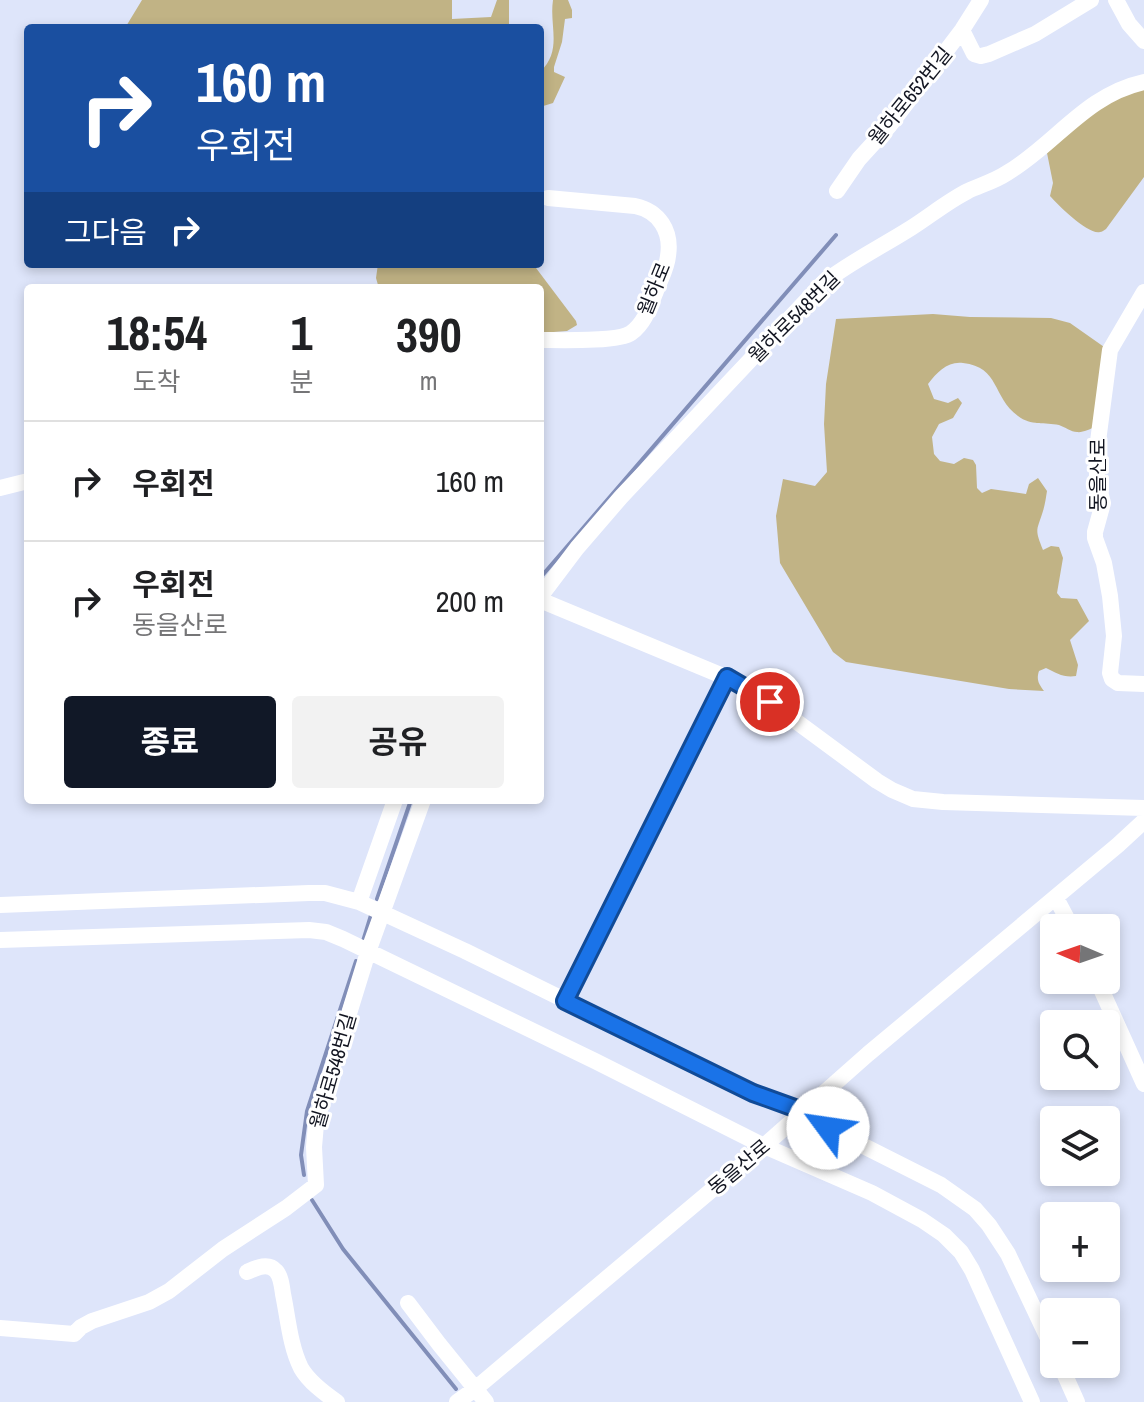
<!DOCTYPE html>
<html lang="ko">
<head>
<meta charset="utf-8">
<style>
  body { margin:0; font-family:"Archivo Narrow","Noto Sans KR",sans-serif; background:#f2f2f2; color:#202124; height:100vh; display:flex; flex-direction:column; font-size:30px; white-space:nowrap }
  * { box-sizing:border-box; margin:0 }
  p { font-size:26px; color:#757577 }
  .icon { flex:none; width:44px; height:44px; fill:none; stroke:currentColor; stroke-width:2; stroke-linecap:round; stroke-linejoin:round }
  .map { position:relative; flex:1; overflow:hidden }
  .sheet { position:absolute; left:24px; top:284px; width:520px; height:520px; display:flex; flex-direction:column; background:#fff; border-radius:8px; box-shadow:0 4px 12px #0003 }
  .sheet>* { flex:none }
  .guide { position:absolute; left:24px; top:24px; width:520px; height:244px; border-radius:8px; box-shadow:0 4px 12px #0003; background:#1a4fa0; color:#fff; overflow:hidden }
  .needle { width:52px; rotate:272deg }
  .tools { position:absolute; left:1040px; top:914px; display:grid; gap:16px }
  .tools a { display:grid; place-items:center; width:80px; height:80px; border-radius:8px; background:#fff; box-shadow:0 4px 12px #0003; font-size:40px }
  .pin { position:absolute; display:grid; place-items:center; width:68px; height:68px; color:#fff; margin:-34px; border:4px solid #fff; border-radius:50%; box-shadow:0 2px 8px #0007 }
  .me { position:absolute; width:88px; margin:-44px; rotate:301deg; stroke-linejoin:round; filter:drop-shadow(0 0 6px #0008) }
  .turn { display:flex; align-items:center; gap:28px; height:168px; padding:0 40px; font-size:36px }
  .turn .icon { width:104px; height:104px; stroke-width:2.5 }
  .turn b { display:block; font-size:56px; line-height:68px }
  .then { display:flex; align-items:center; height:76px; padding:0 40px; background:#0003; gap:16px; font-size:30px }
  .eta { display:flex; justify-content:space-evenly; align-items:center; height:136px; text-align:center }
  .eta b { font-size:48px; font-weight:700; line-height:56px }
  .cta { display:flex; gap:16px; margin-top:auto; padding:16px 40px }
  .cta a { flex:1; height:92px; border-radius:8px; background:#111827; color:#fff; font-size:32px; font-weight:700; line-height:92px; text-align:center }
  .cta a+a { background:#f2f2f2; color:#202124 }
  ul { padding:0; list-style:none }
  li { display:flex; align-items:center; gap:24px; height:120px; padding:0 40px; border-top:2px solid #e0e0e0 }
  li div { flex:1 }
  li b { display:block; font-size:30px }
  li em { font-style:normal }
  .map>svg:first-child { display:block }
  .forest { fill:#c1b385 }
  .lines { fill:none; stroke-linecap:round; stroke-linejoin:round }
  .stream { stroke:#818eb8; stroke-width:4 }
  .minor { stroke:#fff; stroke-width:16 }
  .route-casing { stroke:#114b97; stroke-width:20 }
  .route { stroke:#1a73e8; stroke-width:14 }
  .labels { text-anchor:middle; stroke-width:6; stroke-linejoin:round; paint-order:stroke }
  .street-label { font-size:20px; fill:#121521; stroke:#fff }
</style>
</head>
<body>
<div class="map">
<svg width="1144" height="1402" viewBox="0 0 1144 1402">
  <rect width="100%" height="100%" fill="#dee5fa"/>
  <path class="forest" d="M142,0H452V19L491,17L497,0H509V28H125Z
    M553,0H568L572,10V18L565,19L562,42L554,67V72L565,77L553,103L540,107V72C563,50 549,27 553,0Z
    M1144,85V177L1106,229C1104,230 1102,232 1100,232C1088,235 1058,205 1050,196L1053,183L1047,153L1088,109Z
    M378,264H533L576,321L577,325L567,331L540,333V288H383L378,285L376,278Z
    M933,314L970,317L1051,318L1070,323L1107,349L1095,427C1090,429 1082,433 1077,432C1071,432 1065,427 1059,425C1045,422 1031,426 1018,416C992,397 1000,367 963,363C948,361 937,372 928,384L934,399L948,403L958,398L962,403L953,418L939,424L932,437L934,454L940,461L954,464L964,458L973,460L976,465L977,488L982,493L991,489L1026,494L1029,484L1038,478L1047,491C1046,497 1045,505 1043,511C1037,531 1034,528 1043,550L1051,546L1059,547L1063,558L1057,593L1061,598L1077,599L1089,621L1070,640L1078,665L1076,676C1064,678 1056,673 1046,668L1039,671C1036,680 1039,684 1044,691L1009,689L846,662L833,652L780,563L776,516L783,479L815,486L827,472L824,424L826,384L836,319Z"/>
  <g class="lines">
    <path class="stream" d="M540,578L836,235
      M377,899L411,800
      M363,941L371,915
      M304,1175L301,1155L307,1111L356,961
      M312,1200L343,1249L456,1389"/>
    <path class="minor" d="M1116,0L1129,24L1144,41
      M962,30L974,54L981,56L989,54L1035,34L1091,0
      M837,191L859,159L890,125L962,30L981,0
      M1144,292L1110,350L1097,449V480L1103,503L1095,532V538L1104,563L1110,596L1114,636L1110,673L1112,679L1118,683L1144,684
      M540,340C558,340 619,342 631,333C645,323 650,306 656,291C660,280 667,268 668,256C672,231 659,211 635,206L548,198
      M0,488L28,481
      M540,597L577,548L621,497L822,284C850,262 881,247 911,228C930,216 948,201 968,191C981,185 995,181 1007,173C1056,144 1085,95 1144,82
      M540,600L742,684L770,702L877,781L892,790L913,799L943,802L1144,808
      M1056,898L1072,928
      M359,902L395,800
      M0,905L309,893H325L359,902L465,951L753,1093L803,1111L828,1128L941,1185L975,1209L989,1225L1008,1254L1054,1351
      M0,940L309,930L326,932L343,939L595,1061L764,1146L872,1193L922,1220L944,1235L961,1252L972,1270L1032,1402
      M1097,980L1144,1084
      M565,1001L727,677
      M247,1272C256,1268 268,1262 276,1271C281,1276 282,1287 283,1294C288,1318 290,1346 301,1368C309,1382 324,1393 337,1402
      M408,1303L439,1344L486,1402
      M0,1328L74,1334L81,1327L92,1321L149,1302L169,1291L223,1249L286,1208L316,1185L314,1147L316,1124L323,1098L368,952L423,800
      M1060,1364L1077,1402
      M457,1402L475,1389L764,1146L868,1054L1118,845L1144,821"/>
  </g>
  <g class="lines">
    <defs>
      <path id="route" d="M770,702L727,677L565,1001L753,1093L803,1111L828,1128"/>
    </defs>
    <use href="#route" class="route-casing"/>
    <use href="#route" class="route"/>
  </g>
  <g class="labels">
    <g class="street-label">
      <text transform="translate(910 96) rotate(-51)" y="7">월하로652번길</text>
      <text transform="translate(654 289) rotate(-68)" y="7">월하로</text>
      <text transform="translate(794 317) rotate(-45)" y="7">월하로548번길</text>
      <text transform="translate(1098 475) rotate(-90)" y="7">동을산로</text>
      <text transform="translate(333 1071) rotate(-74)" y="7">월하로548번길</text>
      <text transform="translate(739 1167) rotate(-40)" y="7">동을산로</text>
    </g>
  </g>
</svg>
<div class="tools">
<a><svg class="needle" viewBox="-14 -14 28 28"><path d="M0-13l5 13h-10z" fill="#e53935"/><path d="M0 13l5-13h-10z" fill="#757577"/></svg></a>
<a><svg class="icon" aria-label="search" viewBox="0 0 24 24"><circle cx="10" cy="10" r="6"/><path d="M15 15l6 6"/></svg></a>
<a><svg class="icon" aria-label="layers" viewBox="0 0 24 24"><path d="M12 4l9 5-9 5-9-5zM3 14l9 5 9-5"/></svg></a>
<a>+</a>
<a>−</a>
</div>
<div class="pin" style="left:770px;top:702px;background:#d93025"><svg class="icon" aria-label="arrive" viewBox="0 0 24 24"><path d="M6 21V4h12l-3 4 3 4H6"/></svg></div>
<svg class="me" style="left:828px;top:1128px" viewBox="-20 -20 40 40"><circle r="19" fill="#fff"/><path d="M0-13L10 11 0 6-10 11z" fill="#1a73e8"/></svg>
<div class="guide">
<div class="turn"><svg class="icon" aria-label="right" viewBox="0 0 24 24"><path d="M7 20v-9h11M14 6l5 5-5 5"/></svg><div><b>160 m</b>우회전</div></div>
<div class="then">그다음<svg class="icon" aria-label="right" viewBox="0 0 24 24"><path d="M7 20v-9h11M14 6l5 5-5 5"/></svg></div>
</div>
<section class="sheet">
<div class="eta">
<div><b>18:54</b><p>도착</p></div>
<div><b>1</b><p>분</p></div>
<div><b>390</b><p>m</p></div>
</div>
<ul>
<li><svg class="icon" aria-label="right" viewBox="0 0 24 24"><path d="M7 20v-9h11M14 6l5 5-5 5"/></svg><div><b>우회전</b></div><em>160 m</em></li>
<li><svg class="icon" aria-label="right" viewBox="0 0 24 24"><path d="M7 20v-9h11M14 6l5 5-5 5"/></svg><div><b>우회전</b><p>동을산로</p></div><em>200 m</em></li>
</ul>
<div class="cta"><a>종료</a><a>공유</a></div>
</section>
</div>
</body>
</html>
